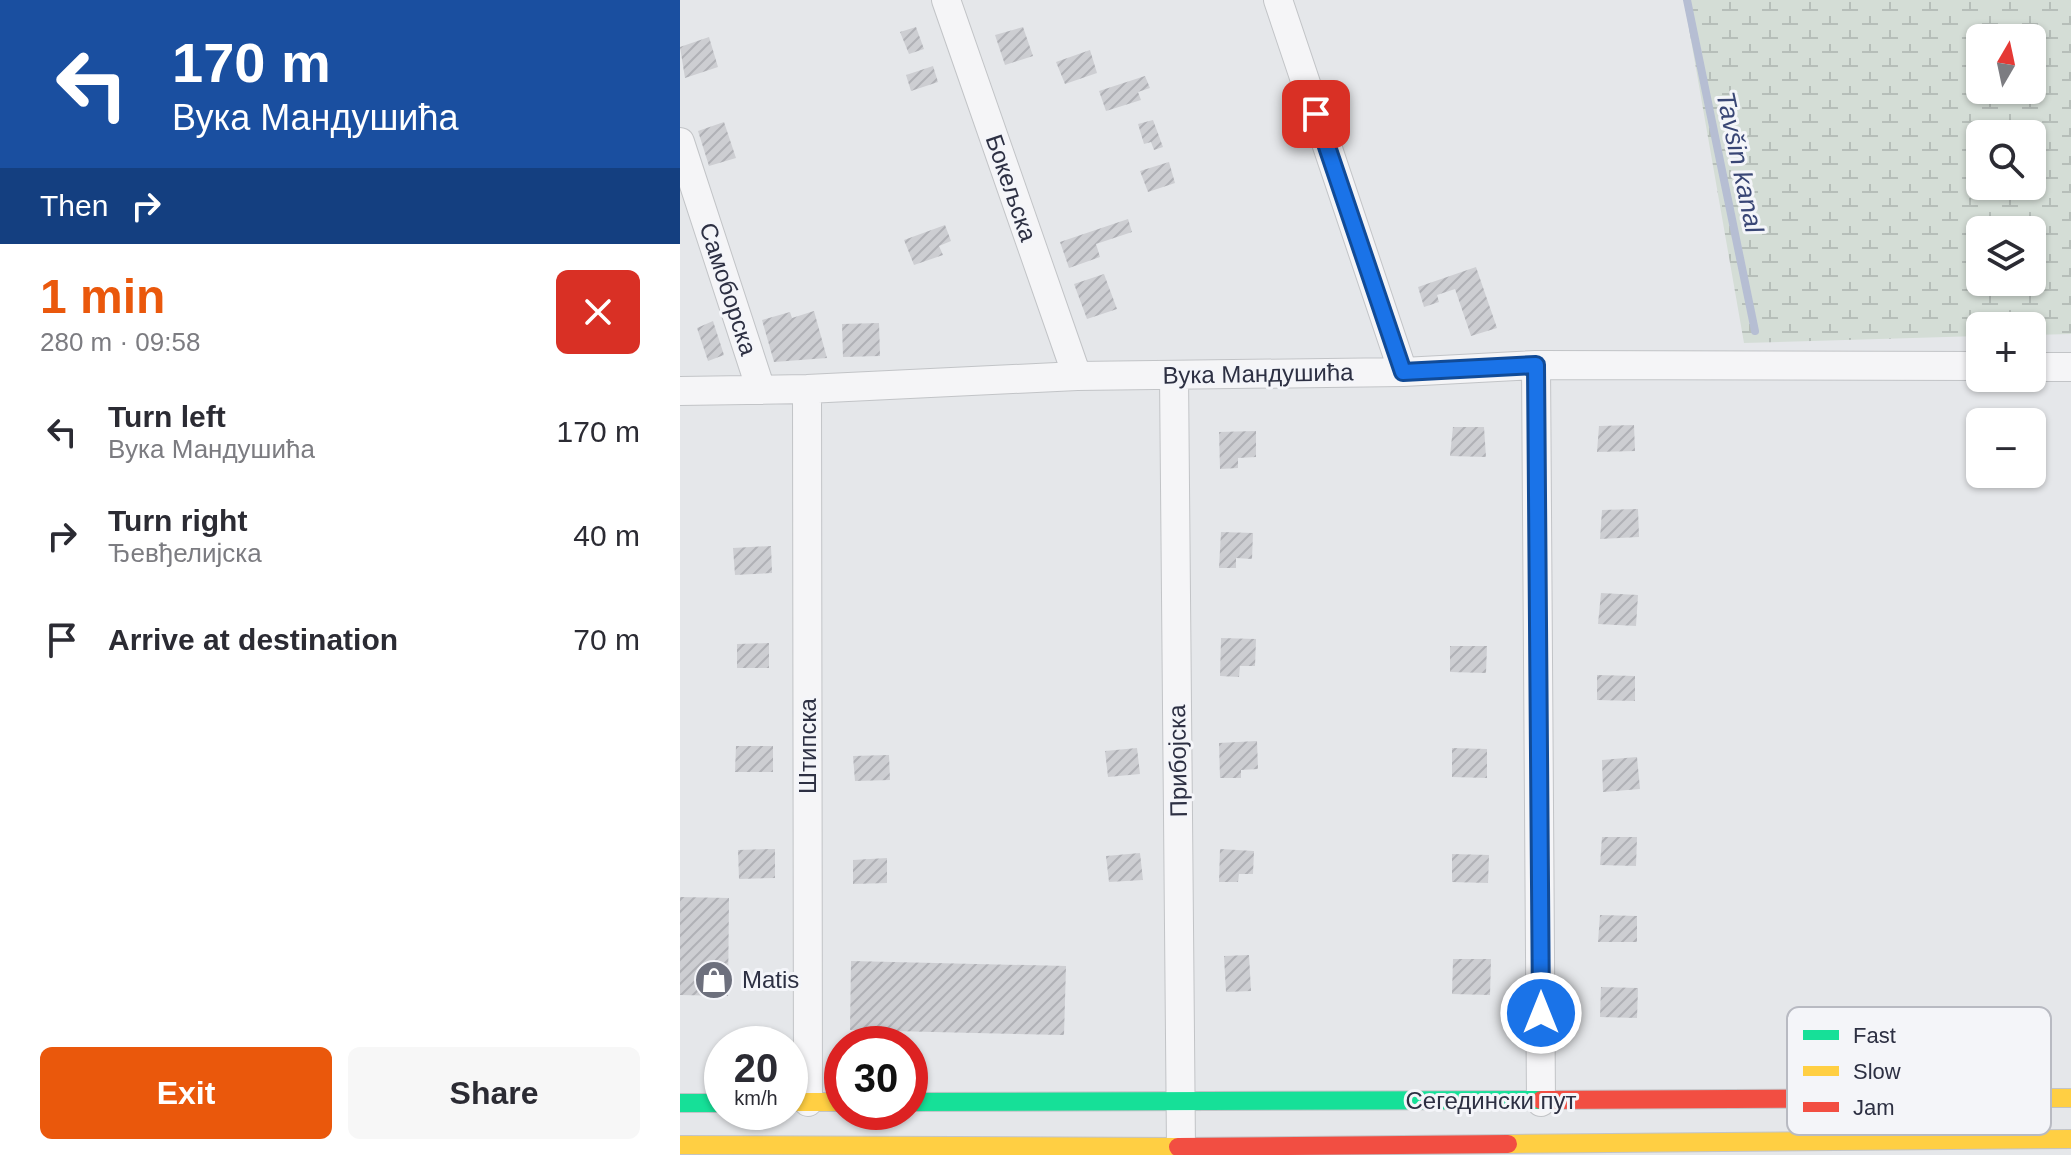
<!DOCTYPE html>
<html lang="en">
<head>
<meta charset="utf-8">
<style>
  body { margin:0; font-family:Helvetica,sans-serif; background:#f7f7f7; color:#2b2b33; height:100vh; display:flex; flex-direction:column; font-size:30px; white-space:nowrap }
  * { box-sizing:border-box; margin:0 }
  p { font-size:26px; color:#7c7c81 }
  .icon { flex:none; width:44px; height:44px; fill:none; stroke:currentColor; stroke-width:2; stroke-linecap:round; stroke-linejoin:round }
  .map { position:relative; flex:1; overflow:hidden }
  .side { display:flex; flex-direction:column; background:#fff; width:680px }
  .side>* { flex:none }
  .guide { background:#1a4fa0; color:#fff; overflow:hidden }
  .needle { width:52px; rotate:9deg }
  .buttons { position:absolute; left:1286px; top:24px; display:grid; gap:16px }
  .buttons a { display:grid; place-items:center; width:80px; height:80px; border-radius:12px; background:#fff; box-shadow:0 2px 6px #0004; font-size:40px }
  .speed { position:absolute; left:24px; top:1026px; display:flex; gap:16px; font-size:40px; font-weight:700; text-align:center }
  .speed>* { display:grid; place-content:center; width:104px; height:104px; border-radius:50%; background:#fff; box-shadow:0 2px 6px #0004; line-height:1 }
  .speed small { font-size:20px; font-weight:400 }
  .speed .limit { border:12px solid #d22; background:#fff; color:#111 }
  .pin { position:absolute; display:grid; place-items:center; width:68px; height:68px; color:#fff; margin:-34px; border-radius:16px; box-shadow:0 4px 12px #0006 }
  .me { position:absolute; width:88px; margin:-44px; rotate:0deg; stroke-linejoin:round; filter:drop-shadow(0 0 6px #0008) }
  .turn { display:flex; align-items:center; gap:28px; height:168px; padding:0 40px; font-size:36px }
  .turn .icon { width:104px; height:104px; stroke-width:2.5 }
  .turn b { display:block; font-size:56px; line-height:68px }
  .then { display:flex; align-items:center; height:76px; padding:0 40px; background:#0003; gap:16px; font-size:30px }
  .round { display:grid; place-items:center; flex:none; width:84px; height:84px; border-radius:12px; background:#f7f7f7 }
  .head { display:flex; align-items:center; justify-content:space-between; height:136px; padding:0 40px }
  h1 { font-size:48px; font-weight:700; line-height:60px; color:#ea580c }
  .cta { display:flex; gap:16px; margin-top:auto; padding:16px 40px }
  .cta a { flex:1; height:92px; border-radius:12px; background:#ea580c; color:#fff; font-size:32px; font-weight:700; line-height:92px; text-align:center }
  .cta a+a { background:#f7f7f7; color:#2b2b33 }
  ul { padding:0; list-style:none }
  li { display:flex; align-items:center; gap:24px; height:104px; padding:0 40px }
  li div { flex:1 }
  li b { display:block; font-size:30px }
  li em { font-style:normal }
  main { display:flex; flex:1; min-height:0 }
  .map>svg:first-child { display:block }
  .wetland { fill:url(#wetland-marsh); fill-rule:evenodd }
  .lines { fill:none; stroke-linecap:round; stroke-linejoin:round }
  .stream { stroke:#b6bed3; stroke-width:8 }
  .building { fill:url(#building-hatch) }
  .street-casing { stroke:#c2c4c7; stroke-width:30 }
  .fast-casing { stroke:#c2c4c7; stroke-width:20 }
  .slow-casing { stroke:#c2c4c7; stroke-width:20 }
  .jam-casing { stroke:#c2c4c7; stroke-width:20 }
  .street { stroke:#f5f5f7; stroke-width:28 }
  .fast { stroke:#16e098; stroke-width:18 }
  .slow { stroke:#ffcf43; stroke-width:18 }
  .jam { stroke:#f24e42; stroke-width:18 }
  .route-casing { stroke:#114b97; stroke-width:20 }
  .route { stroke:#1a73e8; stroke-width:14 }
  .labels { text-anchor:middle; stroke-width:6; stroke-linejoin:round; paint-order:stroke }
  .street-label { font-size:24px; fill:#2d3043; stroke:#f4f5f9 }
  .poi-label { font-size:24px; fill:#2d3043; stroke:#f4f5f9; text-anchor:start }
  .water-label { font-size:26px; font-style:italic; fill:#394675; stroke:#f4f5f9 }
  .key { fill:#f4f5f9; stroke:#b8bac2; stroke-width:2 }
  .key-label { font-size:22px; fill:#2d3043 }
</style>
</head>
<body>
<main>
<section class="side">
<div class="guide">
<div class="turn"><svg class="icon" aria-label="left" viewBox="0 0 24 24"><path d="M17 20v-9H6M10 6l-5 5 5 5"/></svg><div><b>170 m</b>Вука Мандушића</div></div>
<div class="then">Then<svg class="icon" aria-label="right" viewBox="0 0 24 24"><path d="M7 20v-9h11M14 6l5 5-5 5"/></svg></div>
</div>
<div class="head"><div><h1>1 min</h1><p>280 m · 09:58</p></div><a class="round" style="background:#d93025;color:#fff"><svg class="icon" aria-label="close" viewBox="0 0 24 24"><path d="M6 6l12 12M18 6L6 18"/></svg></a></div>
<ul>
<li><svg class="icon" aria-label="left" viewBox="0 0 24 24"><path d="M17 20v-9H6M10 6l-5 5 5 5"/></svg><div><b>Turn left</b><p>Вука Мандушића</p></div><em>170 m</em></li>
<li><svg class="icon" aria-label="right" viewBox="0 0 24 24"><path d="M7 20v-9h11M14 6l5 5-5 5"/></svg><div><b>Turn right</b><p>Ђевђелијска</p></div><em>40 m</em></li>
<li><svg class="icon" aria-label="arrive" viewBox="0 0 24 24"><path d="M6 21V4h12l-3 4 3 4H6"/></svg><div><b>Arrive at destination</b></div><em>70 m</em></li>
</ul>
<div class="cta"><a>Exit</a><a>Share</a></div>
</section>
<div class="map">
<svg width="1391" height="1155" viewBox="0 0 1391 1155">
  <defs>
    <pattern id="wetland-marsh" width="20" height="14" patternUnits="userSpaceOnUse" patternTransform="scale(2)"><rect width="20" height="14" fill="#d4ddd6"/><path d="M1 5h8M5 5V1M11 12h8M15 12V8" fill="none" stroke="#b6beb9"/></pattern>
    <pattern id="building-hatch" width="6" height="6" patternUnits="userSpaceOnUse" patternTransform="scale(2)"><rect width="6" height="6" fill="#cdced2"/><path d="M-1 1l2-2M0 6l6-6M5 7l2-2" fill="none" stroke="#b0b1b6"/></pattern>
  </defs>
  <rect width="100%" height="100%" fill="#e5e7ea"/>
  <path class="wetland" d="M1004,0H1391V334L1352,335V326H1300V336L1064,343ZM1300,38H1352V90H1300ZM1300,134H1352V186H1300ZM1300,230H1352V282H1300Z"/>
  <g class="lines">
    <path class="stream" d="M1007,0L1075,331"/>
  </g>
  <path class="building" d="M236,27L244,49L229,54L220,32Z
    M343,27L353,56L325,65L315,35Z
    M29,37L38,67L5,78L0,47Z
    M410,50L417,73L385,84L376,62Z
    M253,66L258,82L231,91L226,75Z
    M465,76L470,88L458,92L461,100L426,111L419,91Z
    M473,120L483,147L474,150L471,142L464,144L458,124Z
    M44,122L56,158L29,166L18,131Z
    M489,162L495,183L468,192L460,171Z
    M448,219L452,232L416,244L420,257L389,268L380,242Z
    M265,225L271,241L259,246L263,255L234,265L224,240Z
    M796,267L817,328L791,336L775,289L757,295L759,302L744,307L738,287Z
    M424,274L437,309L407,319L394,284Z
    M134,311L147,358L94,362L82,320L110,312L112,318Z
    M33,321L44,355L28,361L17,328Z
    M199,323L200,356L163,357L162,324Z
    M954,425L955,451L917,452L919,426Z
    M773,427H804L806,457L770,456Z
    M576,431V457L558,458V468L540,469L539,432Z
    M958,509L959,537L920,539L922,510Z
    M541,532L573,533L572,559L556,558V568H539Z
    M91,546L92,573L55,575L53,548Z
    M921,593L958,595L956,626L918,624Z
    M541,638L576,639L575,666H560L559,677L540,676Z
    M89,643V668H57V644Z
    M770,646H807L806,673L770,672Z
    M917,675L955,676V701L917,700Z
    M577,741L578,769L561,770V778H540L539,743Z
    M56,746H93V772H55Z
    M457,748L460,774L428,777L425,751Z
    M772,748L807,749V778L772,777Z
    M209,755L210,780L175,781L173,756Z
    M957,757L960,789L923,792L922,760Z
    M922,837H957L956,866L920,865Z
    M95,849V878L59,879L58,850Z
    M540,849L574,851L573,874H559L558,882H539Z
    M460,853L463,880L429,882L426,856Z
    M772,854L809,855L808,883L772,882Z
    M207,858V883L173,884V860Z
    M0,897L49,898L48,996L0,995Z
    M920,915L957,916V942H918Z
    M569,955L571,991L546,992L544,956Z
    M773,959H811L810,995L772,994Z
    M171,961L386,966L384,1035L170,1030Z
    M921,987L958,988L957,1018L920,1017Z"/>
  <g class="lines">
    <defs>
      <path id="street" d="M266,0L397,376
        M598,0L723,372
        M0,142L81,390
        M856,365L861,1102
        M1352,367H1391
        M494,375L501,1147
        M127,389L128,1102
        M0,391L127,389L397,376L723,372L856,365L1300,366"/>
      <path id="fast" d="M230,1102L861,1100
        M0,1103H42"/>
      <path id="slow" d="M1281,1098H1391
        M110,1102H162
        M828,1144L1391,1139
        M0,1145L498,1147"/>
      <path id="jam" d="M861,1100L1281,1098
        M498,1147L828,1144"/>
    </defs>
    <use href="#street" class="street-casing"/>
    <use href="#fast" class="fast-casing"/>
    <use href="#slow" class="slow-casing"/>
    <use href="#jam" class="jam-casing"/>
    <use href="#street" class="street"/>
    <use href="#fast" class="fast"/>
    <use href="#slow" class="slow"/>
    <use href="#jam" class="jam"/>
  </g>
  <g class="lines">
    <defs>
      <path id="route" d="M636,114L723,372L856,365L861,1013"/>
    </defs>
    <use href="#route" class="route-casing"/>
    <use href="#route" class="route"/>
  </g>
  <defs>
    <symbol id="shop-disc" viewBox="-11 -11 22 22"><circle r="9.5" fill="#6d707d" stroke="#f4f5f9"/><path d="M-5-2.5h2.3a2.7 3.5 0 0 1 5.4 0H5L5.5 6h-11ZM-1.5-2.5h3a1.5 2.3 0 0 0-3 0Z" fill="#fff"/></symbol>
  </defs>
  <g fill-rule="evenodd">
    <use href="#shop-disc" x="12" y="958" width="44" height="44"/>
  </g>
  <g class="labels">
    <g class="street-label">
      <text transform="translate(331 188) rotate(71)" y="8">Бокељска</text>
      <text transform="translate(48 289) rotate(72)" y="8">Самоборска</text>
      <text transform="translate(578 374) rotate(-1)" y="8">Вука Мандушића</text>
      <text transform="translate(128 746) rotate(-90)" y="8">Штипска</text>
      <text transform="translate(498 761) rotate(-91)" y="8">Прибојска</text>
      <text x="811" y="1109">Сегедински пут</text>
    </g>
    <g class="poi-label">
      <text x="62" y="988">Matis</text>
    </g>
    <g class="water-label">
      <text transform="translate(1060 162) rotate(78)" y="9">Tavšin kanal</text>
    </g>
  </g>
  <rect x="1107" y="1007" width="264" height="128" rx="12" class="key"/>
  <rect x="1123" y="1030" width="36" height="10" fill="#16e098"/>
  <rect x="1123" y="1066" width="36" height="10" fill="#ffcf43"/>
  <rect x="1123" y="1102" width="36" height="10" fill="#f24e42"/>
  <g class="key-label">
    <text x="1173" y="1043">Fast</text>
    <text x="1173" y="1079">Slow</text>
    <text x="1173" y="1115">Jam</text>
  </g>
</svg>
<div class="buttons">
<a><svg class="needle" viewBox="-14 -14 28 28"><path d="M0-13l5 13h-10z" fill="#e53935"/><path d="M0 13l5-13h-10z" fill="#7c7c81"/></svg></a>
<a><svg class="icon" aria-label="search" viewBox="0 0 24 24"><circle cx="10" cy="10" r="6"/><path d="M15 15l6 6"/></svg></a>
<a><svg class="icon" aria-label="layers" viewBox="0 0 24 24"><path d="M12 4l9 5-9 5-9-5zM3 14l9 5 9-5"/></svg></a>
<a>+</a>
<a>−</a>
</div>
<div class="speed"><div>20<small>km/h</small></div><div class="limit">30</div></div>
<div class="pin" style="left:636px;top:114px;background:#d93025"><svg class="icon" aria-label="arrive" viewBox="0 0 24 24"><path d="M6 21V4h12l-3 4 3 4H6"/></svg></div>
<svg class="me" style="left:861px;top:1013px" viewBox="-20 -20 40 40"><circle r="17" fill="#1a73e8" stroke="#fff" stroke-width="3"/><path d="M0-11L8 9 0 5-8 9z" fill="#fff"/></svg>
</div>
</main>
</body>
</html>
